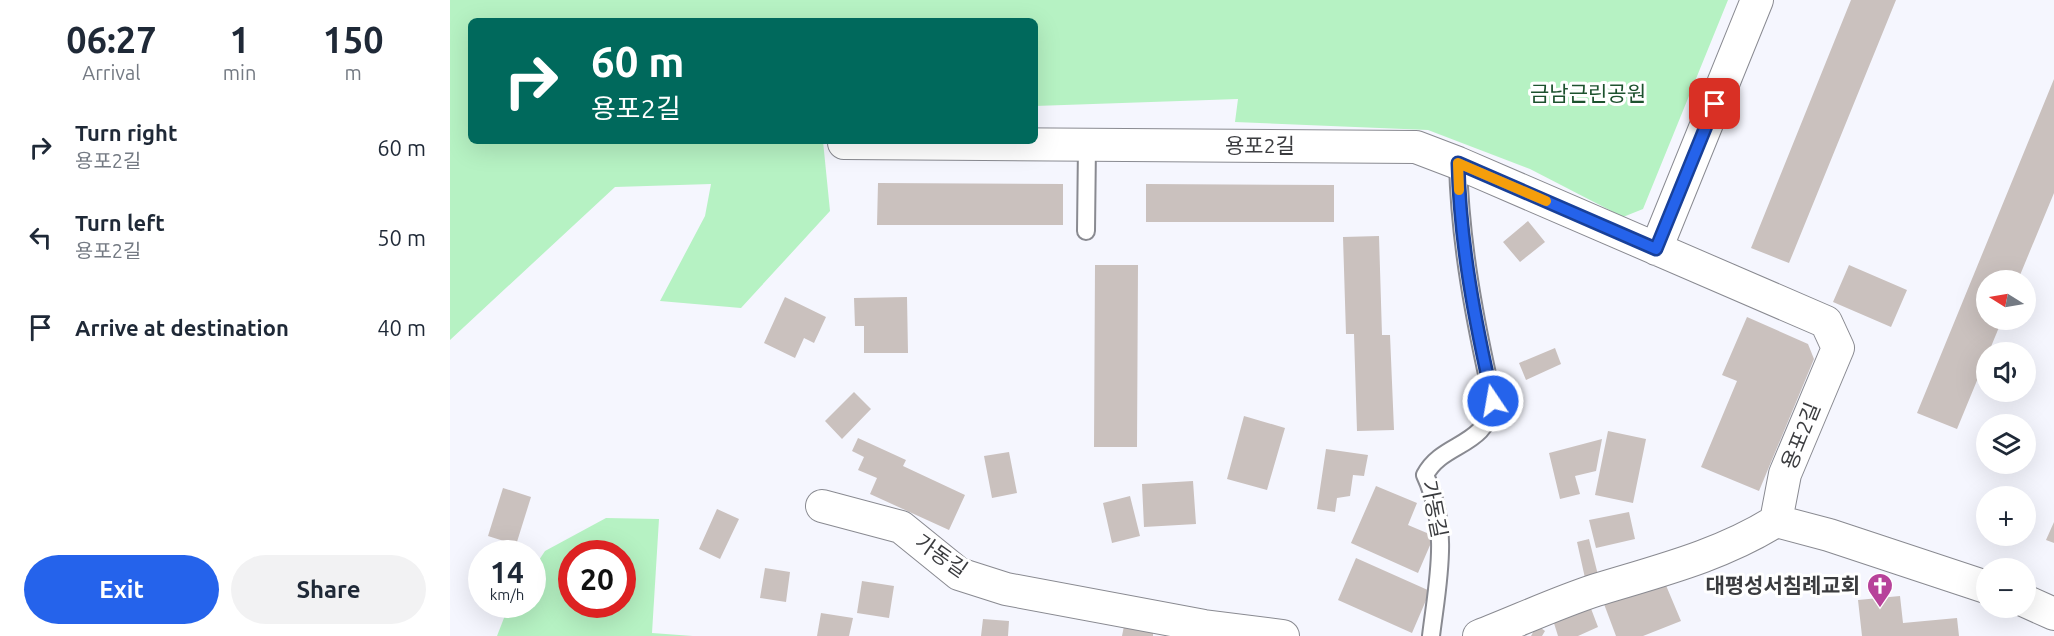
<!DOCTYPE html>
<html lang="en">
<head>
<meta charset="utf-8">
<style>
  body { margin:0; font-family:Ubuntu,"Noto Sans KR",sans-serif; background:#f2f2f3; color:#1f2937; height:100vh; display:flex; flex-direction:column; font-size:22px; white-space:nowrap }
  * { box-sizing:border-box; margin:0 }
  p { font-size:20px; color:#747a83 }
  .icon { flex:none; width:33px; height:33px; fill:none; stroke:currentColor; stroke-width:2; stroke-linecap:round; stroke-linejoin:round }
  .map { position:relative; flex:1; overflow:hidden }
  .details { display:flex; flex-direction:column; background:#fff; width:450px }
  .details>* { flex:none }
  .guide { position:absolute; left:18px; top:18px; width:570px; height:126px; border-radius:9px; box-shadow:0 6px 24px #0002; background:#00695c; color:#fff; overflow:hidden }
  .needle { width:39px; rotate:281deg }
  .fabs { position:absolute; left:1526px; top:270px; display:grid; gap:12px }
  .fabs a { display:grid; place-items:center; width:60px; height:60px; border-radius:50%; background:#fff; box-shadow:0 6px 24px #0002; font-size:30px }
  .speed { position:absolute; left:18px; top:540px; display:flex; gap:12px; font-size:30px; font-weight:700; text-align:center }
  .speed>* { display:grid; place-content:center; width:78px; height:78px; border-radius:50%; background:#fff; box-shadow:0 6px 24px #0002; line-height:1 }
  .speed small { font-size:15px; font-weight:400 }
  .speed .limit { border:9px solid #d22; background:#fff; color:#111 }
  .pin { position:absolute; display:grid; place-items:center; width:51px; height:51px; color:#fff; margin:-26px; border-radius:12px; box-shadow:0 3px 9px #0006 }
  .me { position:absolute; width:66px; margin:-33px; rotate:348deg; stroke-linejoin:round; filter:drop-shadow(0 0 4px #0008) }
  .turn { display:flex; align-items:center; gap:21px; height:126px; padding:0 24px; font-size:27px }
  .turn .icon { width:78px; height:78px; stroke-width:2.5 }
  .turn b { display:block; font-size:42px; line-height:51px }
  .eta { display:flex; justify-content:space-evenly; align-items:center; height:102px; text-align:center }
  .eta b { font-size:36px; font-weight:700; line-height:42px }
  .button { display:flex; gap:12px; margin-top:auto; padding:12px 24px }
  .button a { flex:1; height:69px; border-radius:36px; background:#2563eb; color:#fff; font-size:24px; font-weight:700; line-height:69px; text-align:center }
  .button a+a { background:#f2f2f3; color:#1f2937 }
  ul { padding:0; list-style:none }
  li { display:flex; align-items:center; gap:18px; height:90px; padding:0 24px }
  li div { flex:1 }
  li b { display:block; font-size:22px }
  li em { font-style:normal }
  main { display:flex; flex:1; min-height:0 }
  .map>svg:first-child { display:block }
  .green { fill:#b6f2c3; fill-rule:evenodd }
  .building { fill:#cac1be }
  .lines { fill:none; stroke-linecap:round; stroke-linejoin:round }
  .lane-casing { stroke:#898a91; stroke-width:20 }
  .street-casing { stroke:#898a91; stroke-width:34 }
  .lane { stroke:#fff; stroke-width:16 }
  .street { stroke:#fff; stroke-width:32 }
  .route-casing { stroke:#184099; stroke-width:15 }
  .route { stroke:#2563eb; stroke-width:10 }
  .slow { stroke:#f59e0b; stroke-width:10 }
  .labels { text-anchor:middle; stroke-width:6; stroke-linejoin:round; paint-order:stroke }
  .park-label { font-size:21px; fill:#1d522e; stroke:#fff }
  .street-label { font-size:21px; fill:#3b3c3f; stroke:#fff }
  .poi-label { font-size:21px; font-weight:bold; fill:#3b3c3f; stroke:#fff; text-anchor:end }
</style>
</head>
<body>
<main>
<section class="details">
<div class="eta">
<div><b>06:27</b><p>Arrival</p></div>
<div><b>1</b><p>min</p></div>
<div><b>150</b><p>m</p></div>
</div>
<ul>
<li><svg class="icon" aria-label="right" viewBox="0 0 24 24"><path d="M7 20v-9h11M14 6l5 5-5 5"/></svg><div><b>Turn right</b><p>용포2길</p></div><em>60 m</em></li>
<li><svg class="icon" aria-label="left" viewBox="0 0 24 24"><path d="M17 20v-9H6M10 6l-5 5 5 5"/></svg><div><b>Turn left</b><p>용포2길</p></div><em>50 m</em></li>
<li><svg class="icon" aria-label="arrive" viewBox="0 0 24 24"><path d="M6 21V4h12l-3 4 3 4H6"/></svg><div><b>Arrive at destination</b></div><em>40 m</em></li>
</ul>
<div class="button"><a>Exit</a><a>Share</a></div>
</section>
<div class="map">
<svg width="1604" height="636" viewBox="0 0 1604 636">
  <rect width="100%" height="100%" fill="#f5f6fe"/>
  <path class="green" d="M0,0H1278L1193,209L1173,217L1080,169L978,130L785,122L788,99L585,106V21H21V141H373L380,211L291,308L210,301L255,216L261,184L165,187L0,340Z
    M156,518L209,519L202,633L243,636H47L59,605L82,604L83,569L95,551ZM122,554H172V604H122Z"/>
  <path class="building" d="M1401,0H1446L1339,263L1301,248Z
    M1604,79V193L1568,280H1536V320H1552L1507,429L1467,413Z
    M428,183L613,184V225H427Z
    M696,184L884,185V222H696Z
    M1078,221L1095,242L1070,262L1053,242Z
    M929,236L932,335H940L944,430L907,431L904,334H896L893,237Z
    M645,265H688L687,447H644Z
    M1399,265L1457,290L1441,327L1383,302Z
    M335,297L376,317L364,343L354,338L345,358L314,343Z
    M457,297L458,353H414V326H405L404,298Z
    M1297,317L1358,344L1364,359L1309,491L1251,467L1287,381L1272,375Z
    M1105,348L1111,364L1076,380L1069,363Z
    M404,392L421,409L392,439L375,421Z
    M794,416L835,428L817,490L777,479Z
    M1158,431L1196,439L1183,503L1145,495Z
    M408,438L456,460L453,466L515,495L499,530L420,494L427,478L408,470L414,457L402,451Z
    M1152,439L1146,471L1125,476L1130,494L1110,499L1099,453Z
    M876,449L918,455L914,476L903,475L900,496L887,498L885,512L867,509Z
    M559,452L567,493L542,498L534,456Z
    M743,481L746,524L694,527L692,484Z
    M926,486L967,503L958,525L984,536L968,573L901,543Z
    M53,488L81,497L66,545L38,536Z
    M680,496L690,536L662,543L653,503Z
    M267,509L289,519L270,559L249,549Z
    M1179,512L1185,539L1146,548L1139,520Z
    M1604,522V543L1596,540Z
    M1139,539L1148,575L1135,578L1127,542Z
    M906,558L980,591L962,633L888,600Z
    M315,568L340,572L336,602L310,598Z
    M412,581L444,586L439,618L407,613Z
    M1215,583L1231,621L1193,636H1166L1154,604Z
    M1450,596L1453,623L1507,618L1509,636H1412L1408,600Z
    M1140,606L1148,627L1128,636H1108L1103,620Z
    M371,613L403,618L399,636H367Z
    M533,619L559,621L558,636H531Z
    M1087,625L1095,631L1092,636H1081Z
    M674,626L703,632V636H672Z"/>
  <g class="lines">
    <defs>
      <path id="lane" d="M636,231L637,145
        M981,636C988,579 1000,529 975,475C993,441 1037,448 1043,401C1025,322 1010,244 1008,163"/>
      <path id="street" d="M394,143L966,147L1008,163L1376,322L1388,348L1335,474L1326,521
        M1206,249L1307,0
        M372,506L451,527L509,574L556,589L754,626L833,636
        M1326,521L1379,535L1536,587
        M1575,601L1604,614
        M1029,636C1068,621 1106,603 1146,590C1208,571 1270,556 1326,521"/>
    </defs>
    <use href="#lane" class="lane-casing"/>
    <use href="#street" class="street-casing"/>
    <use href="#lane" class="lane"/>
    <use href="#street" class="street"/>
  </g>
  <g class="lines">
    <defs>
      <path id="route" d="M1043,401C1025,322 1010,244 1008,163L1206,249L1265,104"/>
    </defs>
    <use href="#route" class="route-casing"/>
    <use href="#route" class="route"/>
    <path class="slow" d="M1009,190L1008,163L1096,201"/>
  </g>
  <defs>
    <symbol id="church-pin" viewBox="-11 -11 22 30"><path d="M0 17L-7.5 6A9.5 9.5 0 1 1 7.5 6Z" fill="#b7429a" stroke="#fff"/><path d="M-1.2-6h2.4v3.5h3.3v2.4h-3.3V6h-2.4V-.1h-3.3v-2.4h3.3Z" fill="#fff"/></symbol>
  </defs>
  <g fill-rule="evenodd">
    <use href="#church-pin" x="1415" y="571" width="30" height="40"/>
  </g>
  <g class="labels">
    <g class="park-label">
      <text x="1138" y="101">금남근린공원</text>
    </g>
    <g class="street-label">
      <text x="810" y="153">용포2길</text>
      <text transform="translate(1351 436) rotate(-68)" y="7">용포2길</text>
      <text transform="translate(984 509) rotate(79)" y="7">가동길</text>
      <text transform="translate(491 556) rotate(35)" y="7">가동길</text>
    </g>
    <g class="poi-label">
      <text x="1410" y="593">대평성서침례교회</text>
    </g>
  </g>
</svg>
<div class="fabs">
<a><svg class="needle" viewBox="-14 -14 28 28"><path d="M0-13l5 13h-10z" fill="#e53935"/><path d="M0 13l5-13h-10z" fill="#747a83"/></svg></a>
<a><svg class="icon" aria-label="sound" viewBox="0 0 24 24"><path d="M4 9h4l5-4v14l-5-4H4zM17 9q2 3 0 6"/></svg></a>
<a><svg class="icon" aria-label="layers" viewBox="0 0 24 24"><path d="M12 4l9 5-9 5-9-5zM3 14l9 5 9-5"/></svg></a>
<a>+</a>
<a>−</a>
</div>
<div class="speed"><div>14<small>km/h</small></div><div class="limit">20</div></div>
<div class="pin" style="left:1265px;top:104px;background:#d93025"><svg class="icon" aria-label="arrive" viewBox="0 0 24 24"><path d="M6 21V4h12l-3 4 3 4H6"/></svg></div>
<svg class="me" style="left:1043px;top:401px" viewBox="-20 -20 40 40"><circle r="17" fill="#2563eb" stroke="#fff" stroke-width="3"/><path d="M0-11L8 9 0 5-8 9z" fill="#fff"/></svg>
<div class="guide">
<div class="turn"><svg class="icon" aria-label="right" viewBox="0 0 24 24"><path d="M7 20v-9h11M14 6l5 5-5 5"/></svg><div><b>60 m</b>용포2길</div></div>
</div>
</div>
</main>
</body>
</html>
